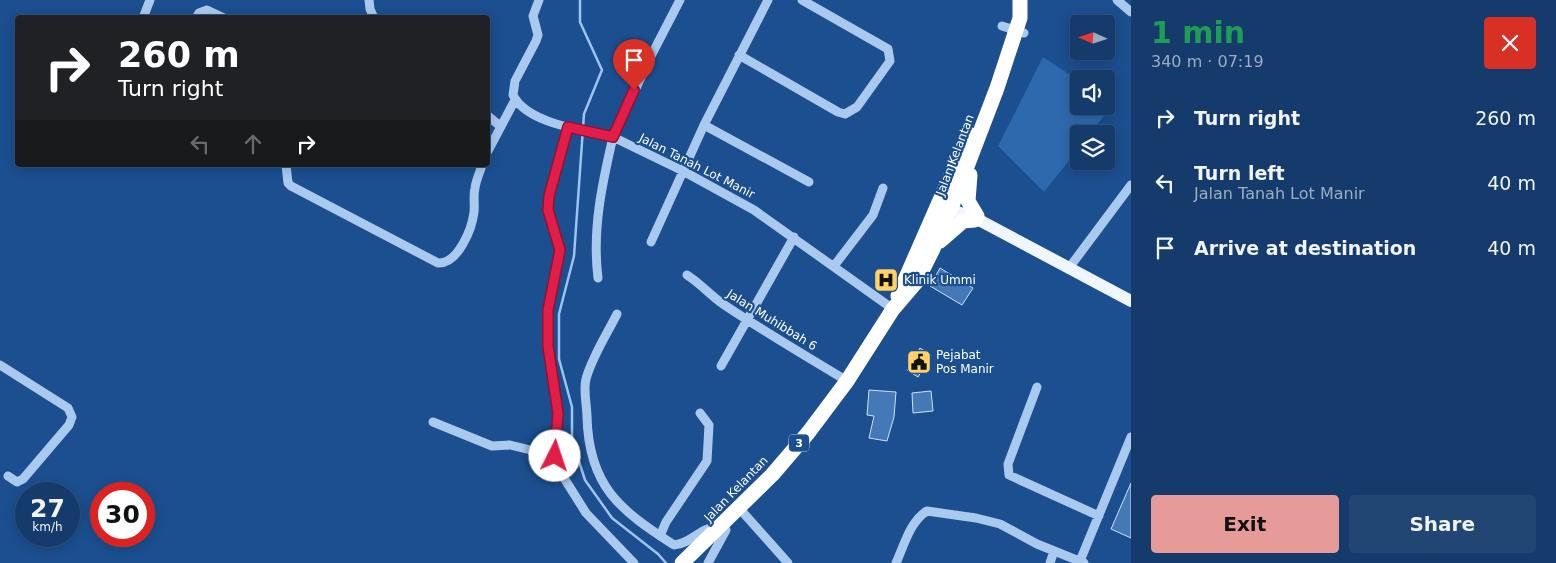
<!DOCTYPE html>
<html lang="en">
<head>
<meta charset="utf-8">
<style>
  body { margin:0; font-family:"DejaVu Sans",sans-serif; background:#214673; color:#f1f3f6; height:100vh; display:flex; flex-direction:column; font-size:19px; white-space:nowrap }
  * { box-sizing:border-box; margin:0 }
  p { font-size:16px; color:#9dadc1 }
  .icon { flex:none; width:28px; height:28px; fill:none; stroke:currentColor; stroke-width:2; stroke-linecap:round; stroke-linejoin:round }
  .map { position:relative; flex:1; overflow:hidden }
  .details { display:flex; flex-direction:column; background:#143b6b; width:425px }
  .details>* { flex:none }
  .banner { position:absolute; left:15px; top:15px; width:475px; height:152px; border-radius:5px; box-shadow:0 2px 12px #0003,0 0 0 1px #33557e; background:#202124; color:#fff; overflow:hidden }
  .needle { width:32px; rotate:273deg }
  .buttons { position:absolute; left:1070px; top:15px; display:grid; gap:10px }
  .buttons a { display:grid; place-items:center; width:45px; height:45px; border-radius:5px; background:#143b6b; box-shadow:0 2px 12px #0003,0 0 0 1px #33557e; font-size:25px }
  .speed { position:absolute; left:15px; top:482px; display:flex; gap:10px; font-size:25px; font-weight:700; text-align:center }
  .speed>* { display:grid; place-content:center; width:65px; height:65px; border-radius:50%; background:#143b6b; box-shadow:0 2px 12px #0003,0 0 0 1px #33557e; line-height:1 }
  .speed small { font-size:12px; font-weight:400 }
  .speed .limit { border:8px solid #d22; background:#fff; color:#111 }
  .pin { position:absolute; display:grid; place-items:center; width:42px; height:42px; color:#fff; margin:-51px -21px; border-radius:50% 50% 50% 0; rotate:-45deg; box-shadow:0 0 5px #0007 }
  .pin .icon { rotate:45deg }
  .me { position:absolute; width:55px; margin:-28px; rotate:4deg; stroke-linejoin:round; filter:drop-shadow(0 0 4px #0008) }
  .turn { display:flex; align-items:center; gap:18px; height:105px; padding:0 20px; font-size:22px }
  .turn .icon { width:65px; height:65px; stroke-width:2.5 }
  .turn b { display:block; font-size:35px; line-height:42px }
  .lanes { display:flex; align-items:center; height:48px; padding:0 20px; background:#0003; justify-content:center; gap:25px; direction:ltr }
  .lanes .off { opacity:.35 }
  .round { display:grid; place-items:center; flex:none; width:52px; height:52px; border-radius:5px; background:#214673 }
  .overview { display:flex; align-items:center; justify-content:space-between; height:85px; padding:0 20px }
  h1 { font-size:30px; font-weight:700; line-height:38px; color:#1e9e55 }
  .cta { display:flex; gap:10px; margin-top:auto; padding:10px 20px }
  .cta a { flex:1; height:58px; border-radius:5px; background:#e69b98; color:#111; font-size:20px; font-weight:700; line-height:58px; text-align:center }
  .cta a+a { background:#214673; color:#f1f3f6 }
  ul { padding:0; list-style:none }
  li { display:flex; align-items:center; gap:15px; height:65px; padding:0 20px }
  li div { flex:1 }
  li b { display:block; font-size:19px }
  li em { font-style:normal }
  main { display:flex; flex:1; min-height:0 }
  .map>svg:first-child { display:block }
  .green { fill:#2e69ad }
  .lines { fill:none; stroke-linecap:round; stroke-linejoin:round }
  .stream { stroke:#9cc4f0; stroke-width:2.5 }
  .building { fill:#4478b7; stroke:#cfe3fa }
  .minor { stroke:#a9c9ee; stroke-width:9 }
  .major { stroke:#f0f6ff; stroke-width:12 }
  .highway { stroke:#fff; stroke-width:15 }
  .route-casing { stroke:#92132f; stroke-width:12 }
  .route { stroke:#e11d48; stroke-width:9 }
  .labels { text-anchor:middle; stroke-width:4.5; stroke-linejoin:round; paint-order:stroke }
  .shield { fill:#1b4f8f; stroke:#bbcadd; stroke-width:1 }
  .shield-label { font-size:11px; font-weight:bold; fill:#fff }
  .street-label { font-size:12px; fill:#fff; stroke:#1b4f8f }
  .poi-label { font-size:12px; fill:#fff; stroke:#1b4f8f; text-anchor:start }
</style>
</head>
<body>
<main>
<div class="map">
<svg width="1131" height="563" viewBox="0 0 1131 563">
  <rect width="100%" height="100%" fill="#1b4f8f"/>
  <path class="green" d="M1043,57L1079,81V106H1106V99L1113,104L1090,134H1079V148L1044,192L998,146Z"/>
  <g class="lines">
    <path class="stream" d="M580,0V22L602,70L584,114L574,256L559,314V359L572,407V440L585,480L612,518L658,554L666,563"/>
  </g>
  <path class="building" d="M940,268L973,288L962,305L930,286Z
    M920,348L931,355L918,377L907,370Z
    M869,390L896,392L894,417L887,441L869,438L874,416L867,415Z
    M931,391L933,411L913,413L912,393Z
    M1131,483V538L1111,529Z"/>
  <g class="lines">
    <path class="minor" d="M369,0L370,9L374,18
      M539,0L533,16L538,35L536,41L515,81L513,95C527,124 584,130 613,137C602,184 592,230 598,278
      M680,0L651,56L613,137L683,171L754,210L893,309
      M1117,0L1131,12
      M143,18L150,0
      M196,18L199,13L207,10L224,18
      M1002,26L1024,33
      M739,55L838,112L845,114L857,107L890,61L888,49L802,0
      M488,116L500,126
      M704,125L809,182
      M568,127L549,196L548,210L560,250L548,310V346L558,413L555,456L559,470L586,513L634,563
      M488,151L515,100
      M286,165L288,183L291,186L438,263C458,264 472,229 474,212C475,204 473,196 475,188C476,180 480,172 482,165
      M651,242L704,125L768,0
      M834,266L873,215L883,188
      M1069,268L1131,185
      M687,275C701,284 710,295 723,304C763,331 806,356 847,381
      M617,314C607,334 592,357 586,379C583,390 587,406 587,417C589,487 620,510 674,545C690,544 700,528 716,527
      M0,365L68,408L72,417L69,425L23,479L17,482L8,476
      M721,366L794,237
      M1037,387L1008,464L1009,475L1099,516
      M433,422L492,446L510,445L555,456
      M739,508L788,563
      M660,536L666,522L707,461L709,425L700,413
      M1080,561L1131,437
      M708,563L726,530L723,525
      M896,563C904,546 910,521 927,511L976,518L1000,524L1037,544L1084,563
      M1050,563L1054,551"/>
    <path class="major" d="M941,206L979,220L1131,301"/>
    <path class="highway" d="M970,175L968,201L977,216
      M940,241L963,221L975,220
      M898,296L969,134
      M682,563L772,475L808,433L847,381L893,309L917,281L932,251L953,203L997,88L1020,18V0"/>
  </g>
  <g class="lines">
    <defs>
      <path id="route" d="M555,456L558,413L548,346V310L560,250L548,210L549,196L568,127L613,137L634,90"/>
    </defs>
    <use href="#route" class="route-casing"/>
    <use href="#route" class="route"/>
  </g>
  <defs>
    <symbol id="hospital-square" viewBox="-11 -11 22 22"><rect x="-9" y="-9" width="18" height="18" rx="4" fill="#ffd166" stroke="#1b4f8f"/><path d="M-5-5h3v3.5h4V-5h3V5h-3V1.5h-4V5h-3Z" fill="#111"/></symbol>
    <symbol id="civic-square" viewBox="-11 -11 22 22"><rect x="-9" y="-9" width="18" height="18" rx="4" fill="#ffd166" stroke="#1b4f8f"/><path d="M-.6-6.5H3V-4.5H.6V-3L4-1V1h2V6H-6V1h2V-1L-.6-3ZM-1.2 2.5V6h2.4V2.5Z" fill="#111"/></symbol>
  </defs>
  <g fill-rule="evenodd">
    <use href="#hospital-square" x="872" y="266" width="28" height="28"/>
    <use href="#civic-square" x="905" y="348" width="28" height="28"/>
  </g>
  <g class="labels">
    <rect class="shield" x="789" y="434.5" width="20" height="17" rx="4"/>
    <g class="shield-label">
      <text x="799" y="447">3</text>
    </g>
    <g class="street-label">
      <text transform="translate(955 155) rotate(-69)" y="4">Jalan Kelantan</text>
      <text transform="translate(697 166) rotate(27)" y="4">Jalan Tanah Lot Manir</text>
      <text transform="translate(772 320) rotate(32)" y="4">Jalan Muhibbah 6</text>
      <text transform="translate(736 489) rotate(-46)" y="4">Jalan Kelantan</text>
    </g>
    <g class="poi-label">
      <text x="904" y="284">Klinik Ummi</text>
      <text x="936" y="359">Pejabat<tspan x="936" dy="14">Pos Manir</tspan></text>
    </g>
  </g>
</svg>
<div class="buttons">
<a><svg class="needle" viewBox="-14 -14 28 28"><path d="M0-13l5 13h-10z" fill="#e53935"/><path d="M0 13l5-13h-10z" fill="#9dadc1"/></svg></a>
<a><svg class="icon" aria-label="sound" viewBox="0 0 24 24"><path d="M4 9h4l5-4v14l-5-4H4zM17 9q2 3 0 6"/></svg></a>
<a><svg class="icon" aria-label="layers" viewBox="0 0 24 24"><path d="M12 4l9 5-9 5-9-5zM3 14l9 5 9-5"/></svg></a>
</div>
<div class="speed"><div>27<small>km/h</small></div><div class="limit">30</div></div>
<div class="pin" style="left:634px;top:90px;background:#d93025"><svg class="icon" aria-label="arrive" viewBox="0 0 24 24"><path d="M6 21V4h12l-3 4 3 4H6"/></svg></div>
<svg class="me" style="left:555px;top:456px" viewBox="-20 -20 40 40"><circle r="19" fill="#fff"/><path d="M0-13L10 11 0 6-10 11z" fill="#e11d48"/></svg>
<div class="banner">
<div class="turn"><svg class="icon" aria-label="right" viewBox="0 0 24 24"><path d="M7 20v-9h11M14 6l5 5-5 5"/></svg><div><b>260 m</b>Turn right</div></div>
<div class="lanes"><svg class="icon off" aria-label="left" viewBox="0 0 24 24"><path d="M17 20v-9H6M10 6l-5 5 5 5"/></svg><svg class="icon off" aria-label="ahead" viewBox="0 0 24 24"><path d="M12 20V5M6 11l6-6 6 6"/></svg><svg class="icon" aria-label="right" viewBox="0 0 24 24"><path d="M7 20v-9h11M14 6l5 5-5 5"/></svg></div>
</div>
</div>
<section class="details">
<div class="overview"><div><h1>1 min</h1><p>340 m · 07:19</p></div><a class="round" style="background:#d93025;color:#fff"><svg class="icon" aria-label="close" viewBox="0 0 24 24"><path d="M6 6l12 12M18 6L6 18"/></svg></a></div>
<ul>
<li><svg class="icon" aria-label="right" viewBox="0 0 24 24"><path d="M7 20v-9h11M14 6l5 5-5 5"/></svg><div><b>Turn right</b></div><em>260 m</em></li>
<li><svg class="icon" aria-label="left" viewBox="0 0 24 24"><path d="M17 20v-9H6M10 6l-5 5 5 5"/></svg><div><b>Turn left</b><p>Jalan Tanah Lot Manir</p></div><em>40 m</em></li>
<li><svg class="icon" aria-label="arrive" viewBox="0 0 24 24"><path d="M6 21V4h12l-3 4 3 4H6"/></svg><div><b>Arrive at destination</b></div><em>40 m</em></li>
</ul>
<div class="cta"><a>Exit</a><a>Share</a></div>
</section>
</main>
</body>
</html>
